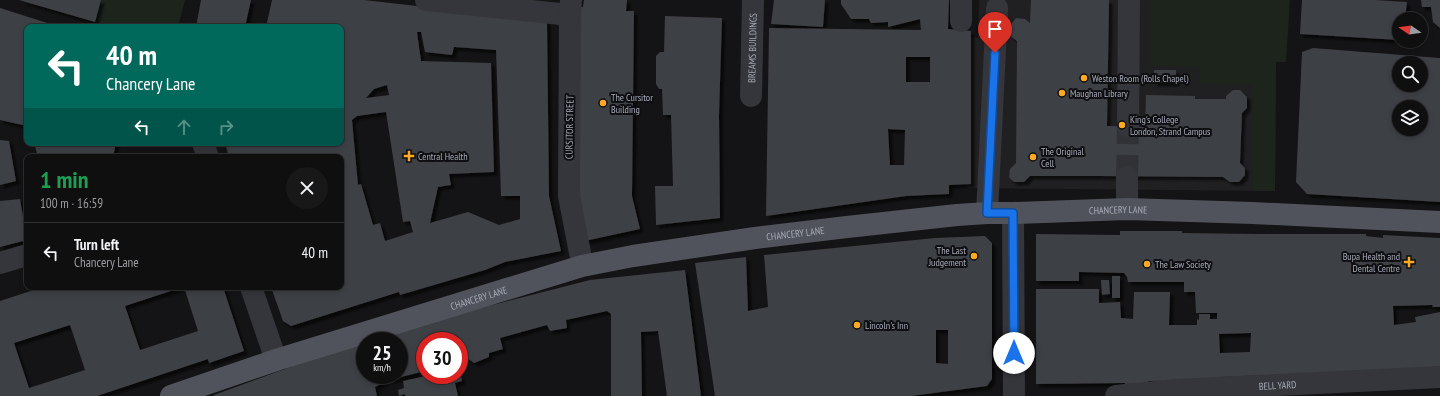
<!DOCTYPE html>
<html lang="en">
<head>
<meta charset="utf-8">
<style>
  body { margin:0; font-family:"PT Sans Narrow",sans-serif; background:#181819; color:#f1f3f6; height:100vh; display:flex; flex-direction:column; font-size:15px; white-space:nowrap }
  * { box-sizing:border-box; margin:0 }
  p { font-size:13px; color:#9b9c9f }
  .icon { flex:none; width:22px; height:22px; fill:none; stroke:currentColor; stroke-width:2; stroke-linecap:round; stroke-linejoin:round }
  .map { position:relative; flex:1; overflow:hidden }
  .sheet { position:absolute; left:24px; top:154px; width:320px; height:136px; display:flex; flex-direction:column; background:#0f0f10; border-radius:8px; box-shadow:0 2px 6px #0003,0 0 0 1px #2f2f30 }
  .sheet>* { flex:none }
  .top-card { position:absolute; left:24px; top:24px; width:320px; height:122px; border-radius:8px; box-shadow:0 2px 6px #0003,0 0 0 1px #2f2f30; background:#00695c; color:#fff; overflow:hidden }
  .needle { width:26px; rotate:283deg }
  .tools { position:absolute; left:1392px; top:12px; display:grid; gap:8px }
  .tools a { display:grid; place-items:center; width:36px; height:36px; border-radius:50%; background:#0f0f10; box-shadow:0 2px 6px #0003,0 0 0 1px #2f2f30; font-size:20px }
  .speed { position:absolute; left:356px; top:332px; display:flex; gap:8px; font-size:20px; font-weight:700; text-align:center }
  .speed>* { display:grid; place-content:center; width:52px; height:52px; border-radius:50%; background:#0f0f10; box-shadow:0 2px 6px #0003,0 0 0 1px #2f2f30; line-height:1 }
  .speed small { font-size:10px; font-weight:400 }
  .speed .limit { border:6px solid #d22; background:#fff; color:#111 }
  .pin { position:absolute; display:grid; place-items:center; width:34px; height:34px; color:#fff; margin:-41px -17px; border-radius:50% 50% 50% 0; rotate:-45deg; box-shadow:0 0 4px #0007 }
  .pin .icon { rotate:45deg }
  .me { position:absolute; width:44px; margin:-22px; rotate:0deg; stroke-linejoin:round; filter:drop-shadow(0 0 3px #0008) }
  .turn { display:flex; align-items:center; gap:14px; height:84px; padding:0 16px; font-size:18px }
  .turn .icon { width:52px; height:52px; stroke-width:2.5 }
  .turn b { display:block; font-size:28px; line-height:34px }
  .lanes { display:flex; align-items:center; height:38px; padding:0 16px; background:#0003; justify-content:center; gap:20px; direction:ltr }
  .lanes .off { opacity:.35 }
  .round { display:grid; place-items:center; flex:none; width:42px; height:42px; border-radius:21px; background:#181819 }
  .head { display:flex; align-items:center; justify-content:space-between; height:68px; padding:0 16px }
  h1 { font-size:24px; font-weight:800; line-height:30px; color:#1e9e55 }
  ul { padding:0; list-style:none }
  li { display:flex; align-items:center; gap:12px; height:60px; padding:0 16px; border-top:1px solid #2f2f30 }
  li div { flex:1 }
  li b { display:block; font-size:15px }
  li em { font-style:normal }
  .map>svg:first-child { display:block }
  .built { fill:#202023 }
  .green { fill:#1c241c }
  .building { fill:#3e3f44; fill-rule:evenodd; filter:url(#shadow) }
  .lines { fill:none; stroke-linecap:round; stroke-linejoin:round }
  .minor-tunnel { stroke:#313236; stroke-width:22; stroke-dasharray:22 11; stroke-linecap:butt }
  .minor { stroke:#35363b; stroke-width:22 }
  .major { stroke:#50535b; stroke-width:22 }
  .route-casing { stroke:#114b97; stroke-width:10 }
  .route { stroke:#1a73e8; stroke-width:7 }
  .poi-dot { fill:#ffaa23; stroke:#0f0f11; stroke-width:1.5 }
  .labels { text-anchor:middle; stroke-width:4; stroke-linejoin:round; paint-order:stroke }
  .street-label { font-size:10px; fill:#a4abb8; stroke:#0f0f11 }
  .poi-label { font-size:10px; fill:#a4abb8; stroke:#0f0f11; text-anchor:start }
</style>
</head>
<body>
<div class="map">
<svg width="1440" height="396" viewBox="0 0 1440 396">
  <defs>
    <filter id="shadow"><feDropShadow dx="3.5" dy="3.5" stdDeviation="1" flood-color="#0009"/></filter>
  </defs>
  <rect width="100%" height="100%" fill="#141416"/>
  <path class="built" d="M979,0H1201L1276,62L1275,191L967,188L970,37L978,38Z"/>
  <path class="green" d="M101,0H185L178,27H112L95,22Z
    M1151,0H1290L1286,62H1276L1275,191H1253V85L1200,83V67L1151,66Z"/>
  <path class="building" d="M19,0H101L95,22Z
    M201,0H251L245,27H196Z
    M272,0H364L547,21L549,196L561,251L505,262L485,270L400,295L399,292L291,326L283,321L271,287H341V157H229L225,143H341V27H266ZM417,32H421L425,52L452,55L454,47L496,50L501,196H520V219L499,225L468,212L430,223L438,187L451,185L449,174L494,172L491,63L421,61ZM387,85L389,95L366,98L374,89ZM386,112L403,222L410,221L413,232L385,241L380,223L373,225L361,184L358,185L352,120L357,116Z
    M584,0H627L626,11H634L632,196L640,229L580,242L574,7H583Z
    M774,0H825L823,27L771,24Z
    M841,0H949L948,29L971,31V184L949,185V194L906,196L766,216L769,28L921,30L920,19L888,27V22L871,23L869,19H851L841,4ZM906,57H930V82H906ZM888,129L905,130L904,165H890Z
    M1031,0H1109L1107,126L1145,127L1146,95L1195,96V99H1226V96L1233,90H1240L1247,97V108L1242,113L1240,163L1245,168V175L1239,182H1230L1223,177L1096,176H1030L1024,182H1014L1009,177L1010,169L1016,163L1017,41L1009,35L1010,26L1016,18L1025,19L1030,23Z
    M1302,0H1375L1407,2L1405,19H1399V40L1300,34Z
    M1421,0H1440V28L1433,22L1431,7H1422Z
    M0,8L60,27H27V126L0,120Z
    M665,16L722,18L719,115L720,218L656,225L655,186H673L671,115H663L662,89H659L656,84V56L660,52H664Z
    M1313,48L1440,58V202L1307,194L1296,182L1302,52ZM1399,63H1421V85H1399ZM1399,107H1421V129H1399Z
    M1154,70H1176V83H1154Z
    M0,140L9,141L16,181L0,185Z
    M34,143H116L113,157H38Z
    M20,199L27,240L0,247V201Z
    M1120,231H1182V233L1258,234H1366V236L1383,238V235L1440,238V307H1432L1433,305L1393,306L1394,325L1416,322L1415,317L1440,312V368L1221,377L1222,380L1148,381L1149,383L1125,384V383L1036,384V289H1099V303L1120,302L1121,318L1133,319L1134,292H1170L1169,325H1197V319L1199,320V314H1210V319H1217V313H1196L1195,292H1184V282H1128L1127,277L1124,273L1079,272V281H1036V234L1120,235ZM1251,333L1250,352L1220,353L1219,334Z
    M985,236L992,243V379L987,386L911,396H715L695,263L746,257L748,311L768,307L764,255L935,238ZM936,330H948V364L936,363Z
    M685,270L701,396H667L658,331L641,332L642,396H611V314L607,311L566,320L567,328L550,331L547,325L500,338L503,349L489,353V357L474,363L467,358L459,361V341H425V371L389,380L375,387L377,396H214V395L312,359L365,342V375H399V341H370L437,319L590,280Z
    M1112,276H1120V298H1112Z
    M1101,280H1109L1110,294L1102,295Z
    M43,287H183L125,306L140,350L198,331L184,287H223L244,351L209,363L208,359L97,396H0V301ZM70,325L85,370L29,388L14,343Z
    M431,375H452L453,377L461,376L462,381L455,383L458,396H405V394L399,396L398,390L404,388L403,381Z"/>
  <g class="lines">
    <path class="minor-tunnel" d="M1127,177L1128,126"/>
    <g class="minor">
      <path d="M426,0L570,15"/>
      <path d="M571,0L570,15L569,196L580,253"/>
      <path d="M961,21V0"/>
      <path id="s1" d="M751,96L753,0"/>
      <path d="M1128,126L1129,0"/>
      <path d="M203,143L208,157"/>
      <path d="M1127,177V209"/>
      <path d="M987,213L997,8"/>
      <path d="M1013,213L1014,396"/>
      <path d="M0,263L27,255"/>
      <path d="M251,287L276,360"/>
      <path id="s2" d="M1116,396L1175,390L1440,377"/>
    </g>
    <path class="major" id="s3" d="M171,396L276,360L582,266L633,256L755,238L847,227L957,215L987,213H1013L1127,209L1253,213L1440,222"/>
  </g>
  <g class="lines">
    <defs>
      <path id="route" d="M995,53L987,213H1013L1014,353"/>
    </defs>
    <use href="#route" class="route-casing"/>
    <use href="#route" class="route"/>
  </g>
  <g class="poi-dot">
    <circle cx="1084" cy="78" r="4"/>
    <circle cx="1062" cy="93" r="4"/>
    <circle cx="603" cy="103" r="4"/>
    <circle cx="1122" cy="125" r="4"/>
    <path d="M407 150h4v4h4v4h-4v4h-4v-4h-4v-4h4z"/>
    <circle cx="1033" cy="157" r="4"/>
    <circle cx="974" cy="256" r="4"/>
    <path d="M1407 256h4v4h4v4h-4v4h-4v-4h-4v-4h4z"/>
    <circle cx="1147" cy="264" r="4"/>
    <circle cx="857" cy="325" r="4"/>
  </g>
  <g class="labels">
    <g class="street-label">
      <text dy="4" stroke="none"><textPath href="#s1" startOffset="48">BREAMS BUILDINGS</textPath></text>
      <text transform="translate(569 127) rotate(-89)" y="4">CURSITOR STREET</text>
      <text dy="4" stroke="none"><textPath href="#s3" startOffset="971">CHANCERY LANE</textPath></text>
      <text dy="4" stroke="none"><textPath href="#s3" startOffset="647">CHANCERY LANE</textPath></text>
      <text dy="4" stroke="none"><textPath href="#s3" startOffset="323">CHANCERY LANE</textPath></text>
      <text dy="4" stroke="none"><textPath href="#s2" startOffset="162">BELL YARD</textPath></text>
    </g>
    <g class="poi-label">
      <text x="1092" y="82">Weston Room (Rolls Chapel)</text>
      <text x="1070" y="97">Maughan Library</text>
      <text x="611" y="101">The Cursitor<tspan x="611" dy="12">Building</tspan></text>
      <text x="1130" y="123">King's College<tspan x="1130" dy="12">London, Strand Campus</tspan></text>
      <text x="1041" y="155">The Original<tspan x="1041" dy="12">Cell</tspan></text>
      <text x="418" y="160">Central Health</text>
      <text x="966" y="254" text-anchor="end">The Last<tspan x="966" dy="12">Judgement</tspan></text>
      <text x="1400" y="260" text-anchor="end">Bupa Health and<tspan x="1400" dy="12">Dental Centre</tspan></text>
      <text x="1155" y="268">The Law Society</text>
      <text x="865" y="329">Lincoln's Inn</text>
    </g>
  </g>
</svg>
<div class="tools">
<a><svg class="needle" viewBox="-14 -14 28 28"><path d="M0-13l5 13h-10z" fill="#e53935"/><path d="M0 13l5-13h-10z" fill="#9b9c9f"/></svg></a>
<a><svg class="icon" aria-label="search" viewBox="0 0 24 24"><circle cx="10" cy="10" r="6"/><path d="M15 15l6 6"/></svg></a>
<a><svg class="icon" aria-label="layers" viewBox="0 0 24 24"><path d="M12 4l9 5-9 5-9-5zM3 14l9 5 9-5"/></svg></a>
</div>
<div class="speed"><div>25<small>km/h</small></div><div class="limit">30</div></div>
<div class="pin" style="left:995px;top:53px;background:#d93025"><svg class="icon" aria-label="arrive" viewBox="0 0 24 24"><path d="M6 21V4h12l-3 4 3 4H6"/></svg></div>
<svg class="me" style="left:1014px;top:353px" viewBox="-20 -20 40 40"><circle r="19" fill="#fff"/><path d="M0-13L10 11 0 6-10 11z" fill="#1a73e8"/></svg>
<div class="top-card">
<div class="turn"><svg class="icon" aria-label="left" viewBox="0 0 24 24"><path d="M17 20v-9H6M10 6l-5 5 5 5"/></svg><div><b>40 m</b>Chancery Lane</div></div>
<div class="lanes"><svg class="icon" aria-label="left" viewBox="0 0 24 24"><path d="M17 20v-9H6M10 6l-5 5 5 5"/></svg><svg class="icon off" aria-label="ahead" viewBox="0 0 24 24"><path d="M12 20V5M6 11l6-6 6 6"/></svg><svg class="icon off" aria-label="right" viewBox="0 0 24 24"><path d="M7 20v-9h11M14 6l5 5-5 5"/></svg></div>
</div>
<section class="sheet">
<div class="head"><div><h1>1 min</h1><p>100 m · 16:59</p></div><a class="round"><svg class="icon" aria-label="close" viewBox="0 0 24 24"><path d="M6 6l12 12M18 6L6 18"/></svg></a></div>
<ul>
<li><svg class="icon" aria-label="left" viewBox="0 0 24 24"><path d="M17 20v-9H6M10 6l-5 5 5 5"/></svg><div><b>Turn left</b><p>Chancery Lane</p></div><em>40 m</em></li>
</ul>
</section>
</div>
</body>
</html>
